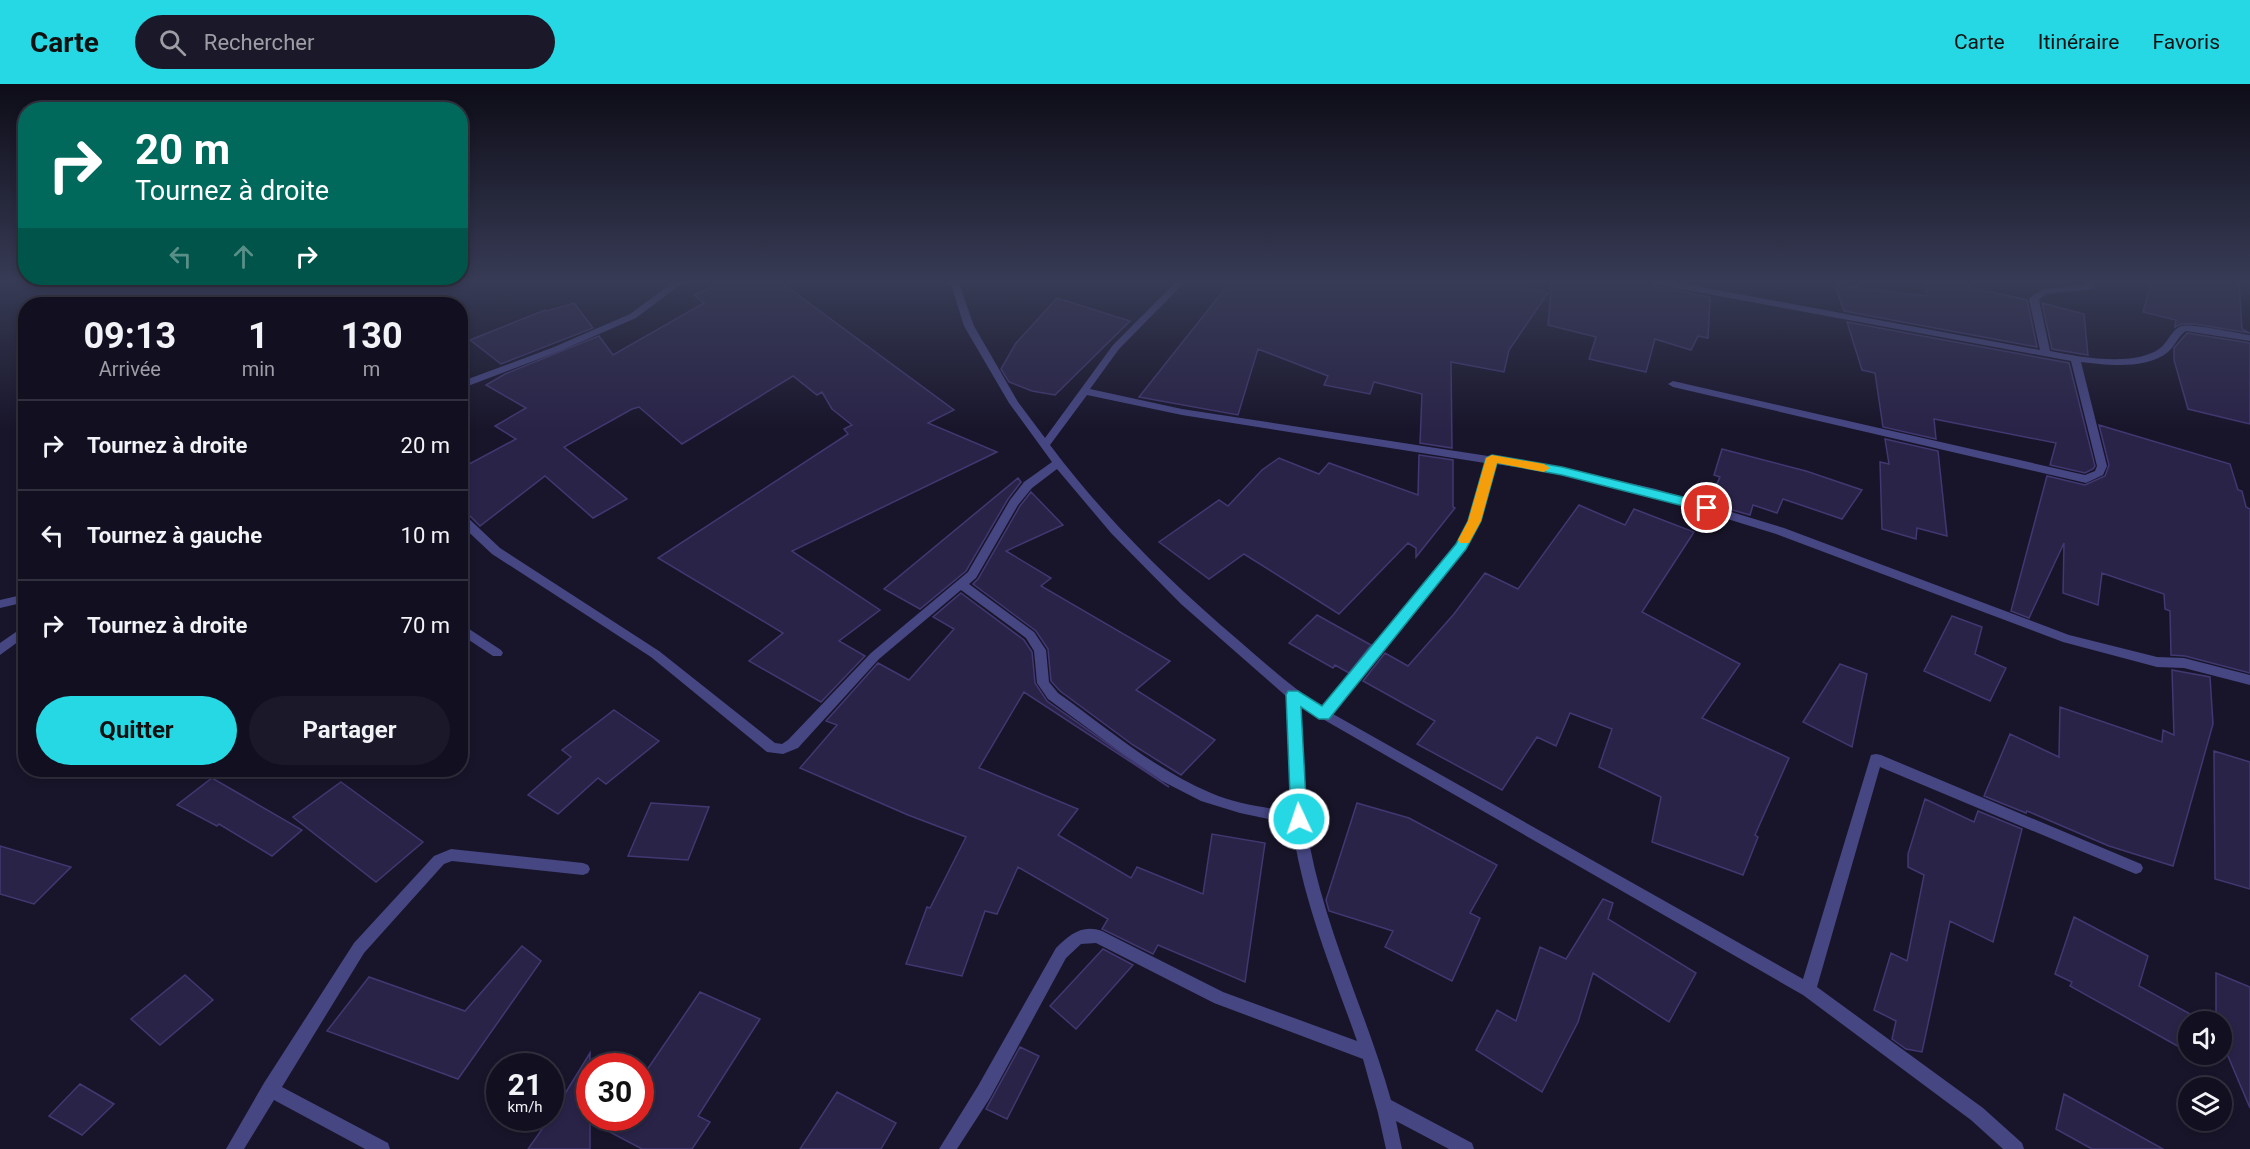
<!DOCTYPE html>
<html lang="fr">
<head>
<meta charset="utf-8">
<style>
  body { margin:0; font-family:Roboto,sans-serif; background:#1b1929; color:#f1f3f6; height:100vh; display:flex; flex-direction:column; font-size:22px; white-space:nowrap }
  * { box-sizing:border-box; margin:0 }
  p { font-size:20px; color:#9c9da5 }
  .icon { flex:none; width:33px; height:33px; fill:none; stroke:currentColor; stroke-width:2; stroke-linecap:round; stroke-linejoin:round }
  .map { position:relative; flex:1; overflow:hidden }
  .details { position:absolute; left:18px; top:213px; width:450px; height:480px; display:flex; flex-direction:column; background:#121020; border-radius:24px; box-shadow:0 3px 9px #0003,0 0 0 2px #31303e }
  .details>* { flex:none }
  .top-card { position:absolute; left:18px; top:18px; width:450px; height:183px; border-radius:24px; box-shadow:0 3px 9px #0003,0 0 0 2px #31303e; background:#00695c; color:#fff; overflow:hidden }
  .buttons { position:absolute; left:2178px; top:927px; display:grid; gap:12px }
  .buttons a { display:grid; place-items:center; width:54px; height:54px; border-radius:50%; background:#121020; box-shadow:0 3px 9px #0003,0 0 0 2px #31303e; font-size:30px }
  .speed { position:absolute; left:486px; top:969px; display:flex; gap:12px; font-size:30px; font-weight:700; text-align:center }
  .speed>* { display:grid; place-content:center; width:78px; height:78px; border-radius:50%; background:#121020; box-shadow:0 3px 9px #0003,0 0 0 2px #31303e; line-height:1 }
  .speed small { font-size:15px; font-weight:400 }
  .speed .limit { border:9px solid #d22; background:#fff; color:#111 }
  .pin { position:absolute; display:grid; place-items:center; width:51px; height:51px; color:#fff; margin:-26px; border:3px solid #fff; border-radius:50%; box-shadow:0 2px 6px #0007 }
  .me { position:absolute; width:66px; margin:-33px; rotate:357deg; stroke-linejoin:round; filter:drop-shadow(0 0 4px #0008) }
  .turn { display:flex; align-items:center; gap:21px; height:126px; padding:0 18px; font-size:27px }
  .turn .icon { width:78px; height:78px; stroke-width:2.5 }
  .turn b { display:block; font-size:42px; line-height:51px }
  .lanes { display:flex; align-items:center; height:57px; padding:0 18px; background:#0003; justify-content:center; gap:30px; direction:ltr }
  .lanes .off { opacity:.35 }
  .eta { display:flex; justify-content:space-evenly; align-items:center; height:102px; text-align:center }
  .eta b { font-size:36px; font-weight:700; line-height:42px }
  .cta { display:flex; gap:12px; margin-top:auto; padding:12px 18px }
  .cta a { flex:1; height:69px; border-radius:36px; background:#25d8e3; color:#111; font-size:24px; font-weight:700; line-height:69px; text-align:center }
  .cta a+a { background:#1b1929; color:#f1f3f6 }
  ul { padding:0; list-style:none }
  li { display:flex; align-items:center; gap:18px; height:90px; padding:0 18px; border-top:2px solid #31303e }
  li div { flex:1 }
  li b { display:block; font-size:22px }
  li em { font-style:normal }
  header { display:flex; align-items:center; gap:36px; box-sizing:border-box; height:84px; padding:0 30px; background:#25d8e3; color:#111 }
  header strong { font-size:28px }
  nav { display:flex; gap:33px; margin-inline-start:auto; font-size:21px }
  .search { width:420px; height:54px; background:#1b1929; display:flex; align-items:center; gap:15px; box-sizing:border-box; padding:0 21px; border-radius:33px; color:#9c9da5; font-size:22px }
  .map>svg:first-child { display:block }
  .building { fill:#292348; stroke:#413871; stroke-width:1.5 }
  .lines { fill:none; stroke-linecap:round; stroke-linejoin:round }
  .minor { fill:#464683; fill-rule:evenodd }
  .route { fill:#25d8e3; stroke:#188c94; stroke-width:1.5 }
  .slow { fill:#f59e0b }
</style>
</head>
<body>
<header>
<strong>Carte</strong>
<div class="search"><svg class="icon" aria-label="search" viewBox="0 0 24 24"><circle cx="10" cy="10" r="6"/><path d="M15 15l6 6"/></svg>Rechercher</div>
<nav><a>Carte</a><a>Itinéraire</a><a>Favoris</a></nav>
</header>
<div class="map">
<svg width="2250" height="1065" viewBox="0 0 2250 1065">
  <rect width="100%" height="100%" fill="#18152a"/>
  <path class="building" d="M727,197H779L954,326L928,339L997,368L792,467L880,526L839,557L865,572L821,618L749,577L783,549L658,474L848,350L844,345L852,341L832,325L822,308L817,311L793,292L682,360L639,323L632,325L564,363L627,415L593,434L545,392L480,442L466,428L460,427V385L516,355L495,342L526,324L486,301L505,290L599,252L613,271L704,219L694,211Z
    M1231,197H1499L1548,209L1509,266L1504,288L1451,278L1452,364L1420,359L1422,310L1374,298L1370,310L1324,301L1328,292L1258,265L1238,331L1139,313Z
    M1552,197H1648L1654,202L1710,213L1708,254L1698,252L1691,266L1655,255L1646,288L1589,275L1596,253L1548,241Z
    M1927,197H1941L2027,216L2037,263L1844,227L1835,201L1926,212Z
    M2152,197H2239L2242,245L2250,249L2194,240H2181L2175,243L2176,236L2143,228Z
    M1057,214L1130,237L1055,311L1032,307L1009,298L1001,285L1016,259Z
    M574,219L593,244L501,280L470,256L545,226L547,227Z
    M2042,219L2084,230L2088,271L2052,265Z
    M1847,238L2069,279L2095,382L2093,385L2085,389L2050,381L2056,359L1934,335L1936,355L1883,343L1875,289L1862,286Z
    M2187,249L2250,259V340L2188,325L2174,276V264Z
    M2099,341L2230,380L2238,406L2242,407L2246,423L2250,425V589L2185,572L2171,571L2170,527L2165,525L2164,510L2102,489L2098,521L2063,509L2064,459L2029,534L2011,527L2047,392L2085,401L2105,392L2109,381Z
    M1885,355L1938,367L1947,452L1917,444L1916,455L1882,445L1880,378L1889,380Z
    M1722,365L1806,387L1862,406L1842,435L1783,415L1777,429L1753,421L1750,431L1708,419L1720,393L1714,391Z
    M1419,371L1453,376V423L1455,424L1416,473V464L1408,459L1339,530L1244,470L1209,495L1159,458L1219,416L1228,422L1262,386L1279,374L1319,390L1329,379L1418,411Z
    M1018,394L1021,398L1008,415L966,487L920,525L884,505Z
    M1031,408L1063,441L1006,467L1051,494L1041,502L1170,577L1136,606L1215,656L1181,691L1133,661L1060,607L1051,597L1048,565L1036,547L973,500L978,495L1020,422Z
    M1579,421L1625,441L1634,425L1694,448L1642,528L1740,580L1702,634L1789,674L1755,751L1758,753L1743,791L1652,758L1661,713L1599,683L1612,645L1570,629L1556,662L1537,653L1502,706L1417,660L1435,637L1363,597L1385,569L1408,582L1454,530L1485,489L1518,505Z
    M961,509L1024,556L1032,568L1035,599L1047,617L1169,703L1024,608L979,684L1078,725L1058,751L1131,794L1137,783L1203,810L1212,750L1265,759L1245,898L1158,861L1153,870L1102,845L1108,835L1018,783L997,830L985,827L962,892L906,880L927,823L930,824L966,753L908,731L800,684L837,641L826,637L878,579L909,596L954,545L933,533Z
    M1317,531L1371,561L1349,589L1335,581L1333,584L1289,559Z
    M1952,532L1982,543L1975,570L2006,584L1990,617L1924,587Z
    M1840,580L1867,590L1852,663L1803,638Z
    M2172,586L2210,593L2213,640L2173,782L2109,762L2027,727L2026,729L1984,712L2010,650L2059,673L2060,623L2162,658L2163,646L2174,651Z
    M614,626L659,657L606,700L598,694L558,730L528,711L571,673L562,666Z
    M2214,667L2250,678V805L2215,795Z
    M212,694L302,746L272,772L219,740L217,742L177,721Z
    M341,698L423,758L376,798L293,733Z
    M1925,715L1974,738L1978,727L2022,745L1993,858L1950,837L1922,968L1906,965L1892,955L1896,937L1874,926L1891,869L1907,877L1924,791L1908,783V770Z
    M651,719L709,723L688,776L628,772Z
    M1357,719L1409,734L1497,781L1470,829L1480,834L1452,897L1385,863L1393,847L1329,827L1326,816Z
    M0,762L71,783L34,820L0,810Z
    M1603,815L1613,819L1608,835L1696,889L1669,938L1593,889L1578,938L1542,1008L1476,966L1497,926L1516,937L1540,863L1566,875Z
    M2074,833L2148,872L2139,902L2192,931L2188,938L2183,965L2070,902L2072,898L2055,890Z
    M522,862L541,877L458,995L327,947L369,893L465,927Z
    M1103,865L1133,881L1076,945L1050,922Z
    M2216,889L2250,903V1024L2222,958V938H2216Z
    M185,891L213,916L160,961L131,935Z
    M700,908L760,935L698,1032L710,1038L692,1065H642L606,1046L615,1034H640V996Z
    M1020,963L1039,972L1007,1035L986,1025Z
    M590,969V1065H528L550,1034Z
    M80,1000L114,1020L82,1051L49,1032Z
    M837,1008L896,1039L881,1065H800Z
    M2064,1010L2163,1065H2092L2056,1045Z"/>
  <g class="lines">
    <path class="minor" d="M675,197H685L636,234L560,267L460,305V298L554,263L630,230Z
      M950,197H958L974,242L1018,318L1045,354L1113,261L1177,197H1186L1119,265L1090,305L1182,325L1488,372L1492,371L1497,373L1562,384L1656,405L1784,444L2069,551L2157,573L2184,574L2250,591V601L2184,584L2157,583L2063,558L1776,450L1650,411L1562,390L1496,380L1481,437L1465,465L1333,630L1803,895L1871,671L1876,670L1881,671L2141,780L2143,784L2141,788L2136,790L2131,788L1880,683L1817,903L1983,1024L2022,1059L2024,1065H2003L1971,1036L1803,911L1300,622C1302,669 1301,717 1310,763C1327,850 1367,931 1391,1016L1472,1059L1474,1065H1449L1396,1037L1402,1065H1386L1378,1029L1363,975L1214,919L1096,859L1081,860L1066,874L990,1014L957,1065H939L978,1002L1056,864C1069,851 1082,840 1102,847L1223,908L1357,957C1332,886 1302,815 1292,740L1240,729L1201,717L1162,697L1123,670L1048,615L1037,599L1034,567L1026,554L961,506L879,575L798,664L783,670L767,668L651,573L492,470L460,440V429L464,430L500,464L659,567L775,659L782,660L788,656L871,569L968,488L1010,416L1024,398L1052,378L1009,319L964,242ZM1087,311L1182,331L1485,379L1469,437L1457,460L1323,624C1292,604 1265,579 1237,555C1169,497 1104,433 1050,361ZM1057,385L1111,449L1181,520L1287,613L1291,728C1264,723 1236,720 1211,709C1154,685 1107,644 1058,609L1049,598L1046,566L1034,548L969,500L976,494L1018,421L1032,404Z
      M1650,197H1669L2040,266L2029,215L2031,213L2043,205L2086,201L2088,197H2096L2092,205L2046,210L2039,216L2050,267C2079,273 2133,283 2159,265C2168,259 2171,246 2181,242C2190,239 2237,249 2250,251V257L2186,247C2178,252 2175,262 2168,268C2146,286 2107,281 2081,278L2107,382L2103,391L2086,399L1673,303L1668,300L1673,297L2085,391L2095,387L2097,382L2071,277L1654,200Z
      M26,510V518L0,524V516Z
      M460,539L501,566L503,569L501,572H493L460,550Z
      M26,541V552L0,571V559Z
      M451,765L583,779L588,781L590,785L588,789L583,791L452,777L444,780L364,869L282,1003L388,1059L390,1065H365L274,1016L244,1065H226L264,999L354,859L434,772Z"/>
  </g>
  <linearGradient id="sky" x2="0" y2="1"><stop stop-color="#0d0c17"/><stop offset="0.57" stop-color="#373b55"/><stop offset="1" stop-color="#373b55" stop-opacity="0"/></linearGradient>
  <rect width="2250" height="346" fill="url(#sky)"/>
  <path class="route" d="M1492,371L1562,383L1707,419L1713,424L1707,428L1562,391L1497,379L1481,437L1466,465L1329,635H1319L1301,623L1307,735L1305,740L1299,742L1294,740L1291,735L1286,611L1288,607H1298L1322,622L1456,460L1468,437L1486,374Z"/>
  <path class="slow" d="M1492,371L1544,380L1550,384L1544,388L1497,379L1481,437L1469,459H1460L1458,456L1468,437L1486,374Z"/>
</svg>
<div class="buttons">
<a><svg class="icon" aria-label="sound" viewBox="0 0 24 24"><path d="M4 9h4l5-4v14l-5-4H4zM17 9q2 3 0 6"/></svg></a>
<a><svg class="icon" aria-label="layers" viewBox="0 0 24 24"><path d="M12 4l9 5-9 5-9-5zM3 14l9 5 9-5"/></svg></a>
</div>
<div class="speed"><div>21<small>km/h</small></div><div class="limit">30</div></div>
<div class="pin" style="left:1707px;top:424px;background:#d93025"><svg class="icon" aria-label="arrive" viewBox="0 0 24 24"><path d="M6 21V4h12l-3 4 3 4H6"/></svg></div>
<svg class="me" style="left:1299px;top:735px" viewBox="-20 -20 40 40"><circle r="17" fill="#25d8e3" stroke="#fff" stroke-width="3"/><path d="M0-11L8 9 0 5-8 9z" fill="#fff"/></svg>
<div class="top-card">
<div class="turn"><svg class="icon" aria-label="right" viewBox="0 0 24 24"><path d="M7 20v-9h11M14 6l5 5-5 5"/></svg><div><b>20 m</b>Tournez à droite</div></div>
<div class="lanes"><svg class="icon off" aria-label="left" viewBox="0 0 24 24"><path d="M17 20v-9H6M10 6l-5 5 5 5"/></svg><svg class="icon off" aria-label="ahead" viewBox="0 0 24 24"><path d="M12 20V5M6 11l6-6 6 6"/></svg><svg class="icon" aria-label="right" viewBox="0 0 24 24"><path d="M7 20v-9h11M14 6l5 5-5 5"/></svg></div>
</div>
<section class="details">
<div class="eta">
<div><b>09:13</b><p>Arrivée</p></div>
<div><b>1</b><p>min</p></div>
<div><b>130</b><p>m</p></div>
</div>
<ul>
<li><svg class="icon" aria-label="right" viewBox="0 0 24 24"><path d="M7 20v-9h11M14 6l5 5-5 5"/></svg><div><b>Tournez à droite</b></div><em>20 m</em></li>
<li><svg class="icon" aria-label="left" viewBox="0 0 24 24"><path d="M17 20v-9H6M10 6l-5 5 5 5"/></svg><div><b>Tournez à gauche</b></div><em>10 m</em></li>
<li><svg class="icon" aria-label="right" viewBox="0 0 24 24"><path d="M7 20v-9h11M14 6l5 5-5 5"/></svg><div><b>Tournez à droite</b></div><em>70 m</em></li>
</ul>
<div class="cta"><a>Quitter</a><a>Partager</a></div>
</section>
</div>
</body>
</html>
